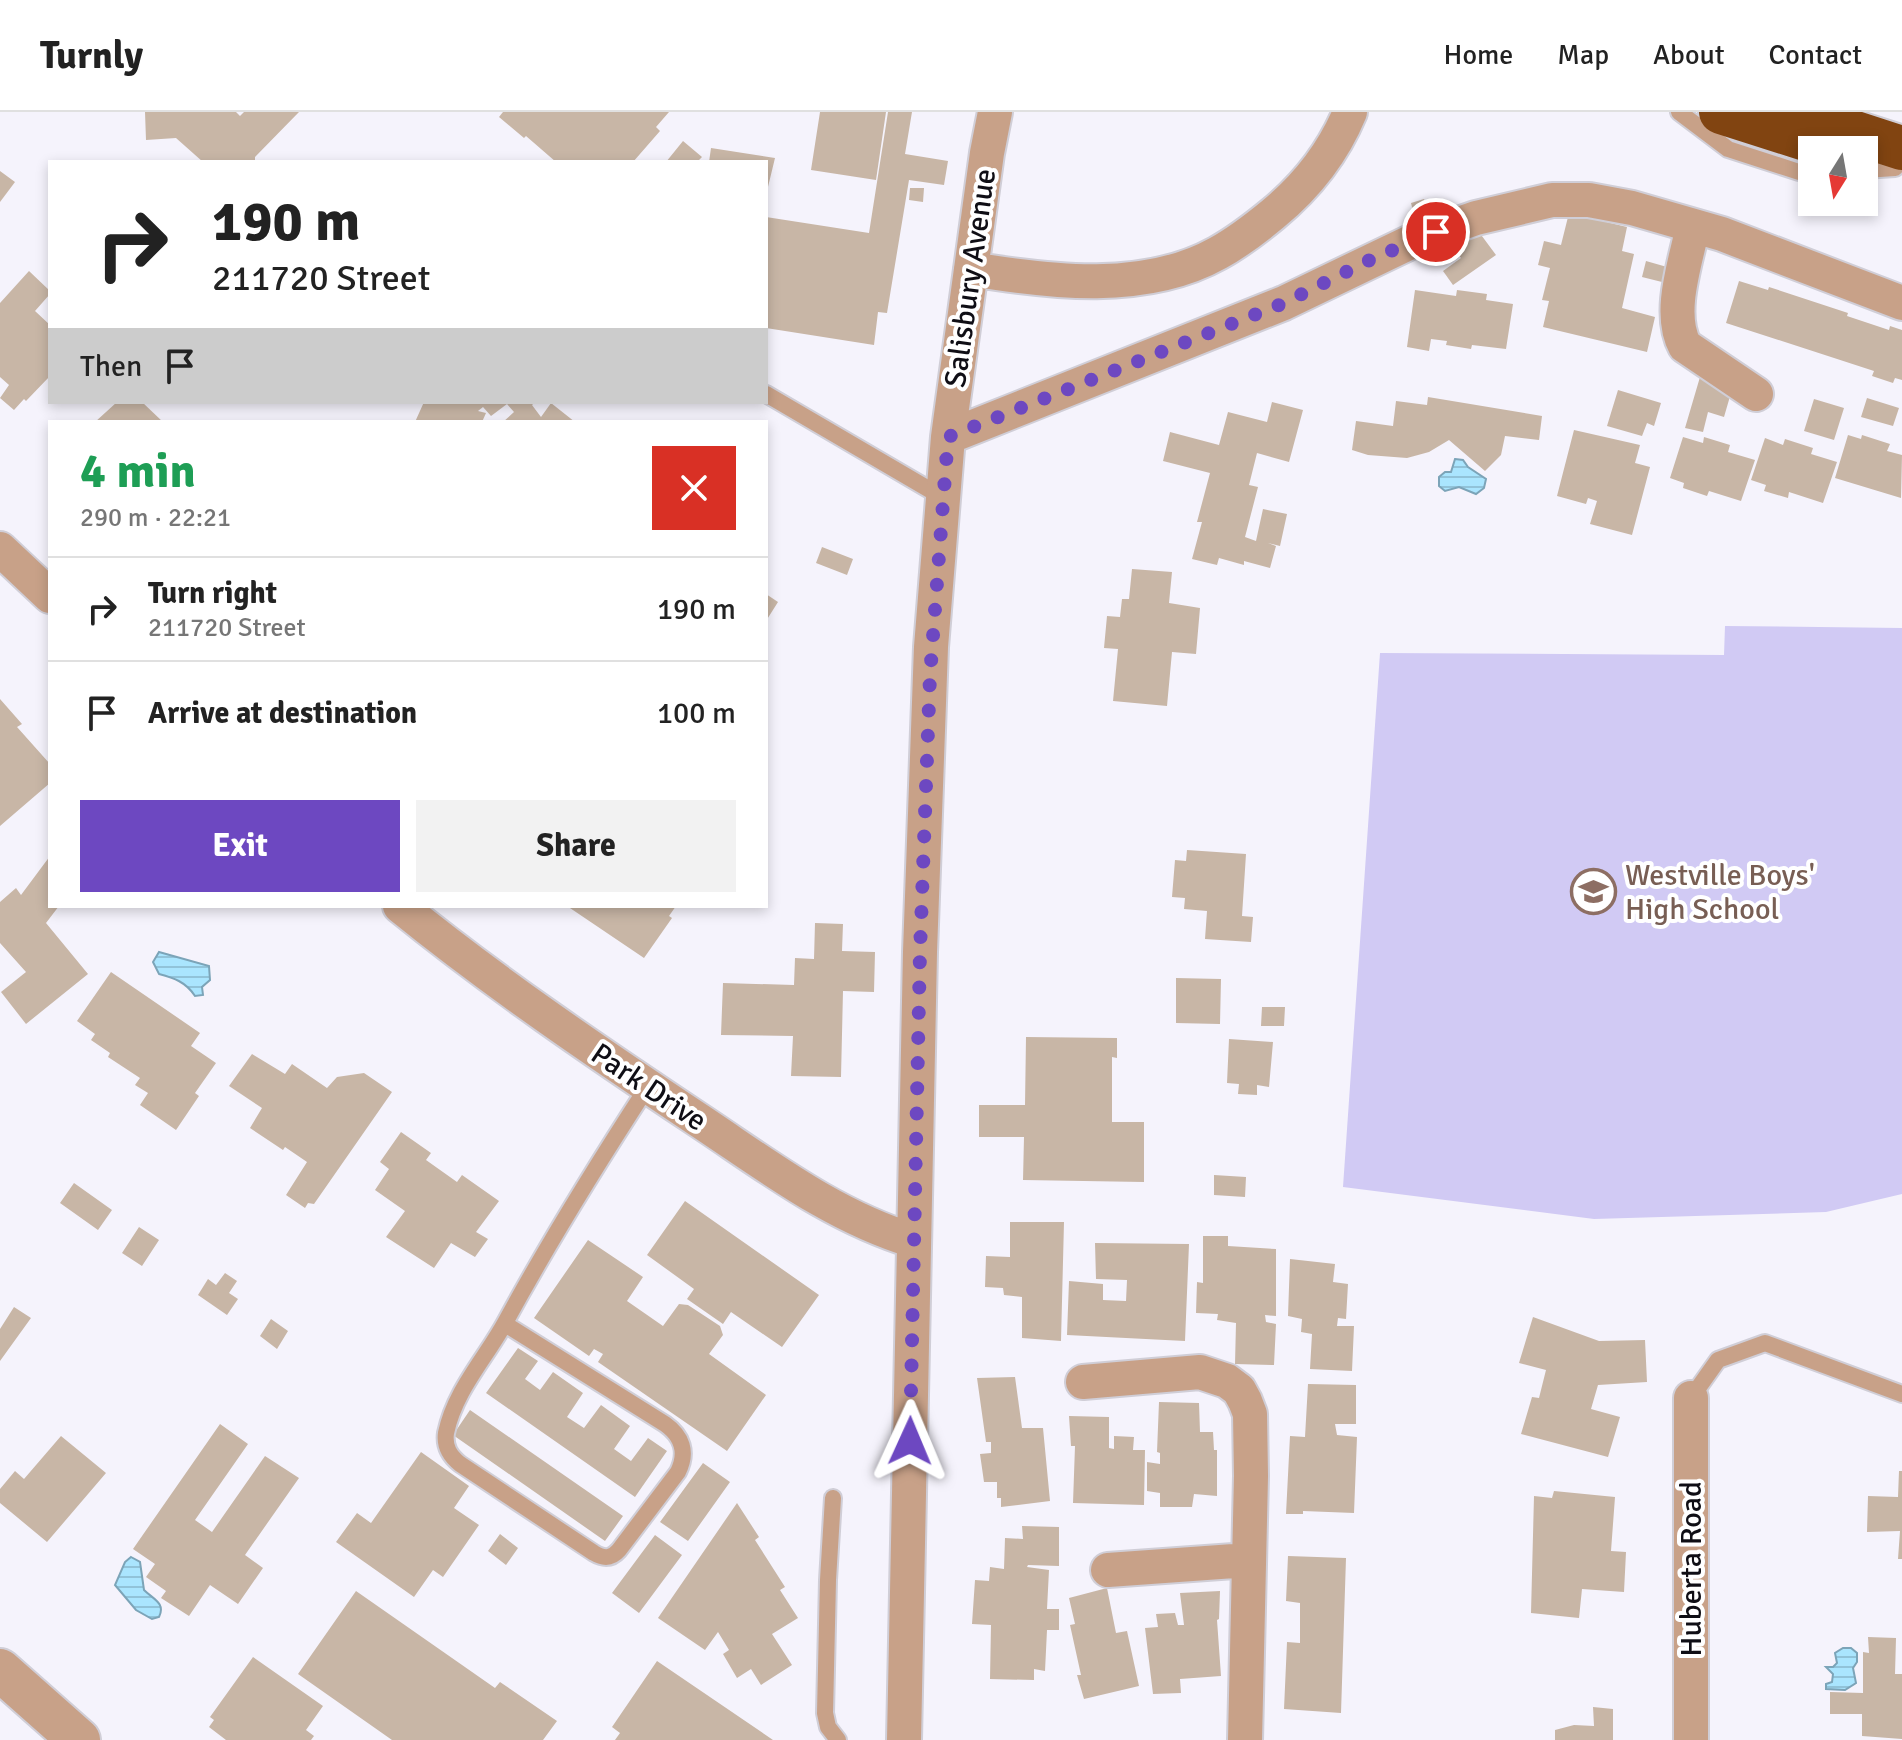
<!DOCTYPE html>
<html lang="en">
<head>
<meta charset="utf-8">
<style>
  body { margin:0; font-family:Signika,sans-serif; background:#f2f2f2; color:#222; height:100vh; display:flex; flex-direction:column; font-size:30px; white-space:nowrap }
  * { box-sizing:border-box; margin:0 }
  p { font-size:26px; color:#767676 }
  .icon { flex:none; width:44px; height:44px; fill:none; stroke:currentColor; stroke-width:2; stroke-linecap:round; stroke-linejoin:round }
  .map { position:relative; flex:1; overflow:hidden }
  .side { position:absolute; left:48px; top:308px; width:720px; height:488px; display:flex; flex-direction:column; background:#fff; border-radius:0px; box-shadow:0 4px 12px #0003 }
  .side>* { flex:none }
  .banner { position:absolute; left:48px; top:48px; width:720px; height:244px; border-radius:0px; box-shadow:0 4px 12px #0003; background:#fff; color:#222; overflow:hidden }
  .needle { width:52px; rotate:191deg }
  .fabs { position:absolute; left:1798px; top:24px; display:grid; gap:16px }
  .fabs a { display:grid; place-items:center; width:80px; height:80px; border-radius:0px; background:#fff; box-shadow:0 4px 12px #0003; font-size:40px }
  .pin { position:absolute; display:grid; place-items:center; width:68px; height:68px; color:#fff; margin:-34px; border:4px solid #fff; border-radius:50%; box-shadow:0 2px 8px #0007 }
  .me { position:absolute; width:88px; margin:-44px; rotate:1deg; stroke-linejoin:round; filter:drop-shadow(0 0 6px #0008) }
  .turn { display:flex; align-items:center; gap:28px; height:168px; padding:0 32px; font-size:36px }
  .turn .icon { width:104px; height:104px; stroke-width:2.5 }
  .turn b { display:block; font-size:56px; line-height:68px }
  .then { display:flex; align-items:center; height:76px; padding:0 32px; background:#0003; gap:16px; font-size:30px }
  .round { display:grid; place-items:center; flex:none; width:84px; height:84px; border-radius:0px; background:#f2f2f2 }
  .summary { display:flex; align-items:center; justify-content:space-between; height:136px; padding:0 32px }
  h1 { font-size:48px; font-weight:800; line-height:60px; color:#1e9e55 }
  .action { display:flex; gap:16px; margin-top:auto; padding:16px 32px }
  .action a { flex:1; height:92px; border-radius:0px; background:#6d48c1; color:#fff; font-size:32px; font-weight:800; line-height:92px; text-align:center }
  .action a+a { background:#f2f2f2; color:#222 }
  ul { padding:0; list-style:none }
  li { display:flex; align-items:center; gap:24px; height:104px; padding:0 32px; border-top:2px solid #e0e0e0 }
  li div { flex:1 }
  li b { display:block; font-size:30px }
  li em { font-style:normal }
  header { display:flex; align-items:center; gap:48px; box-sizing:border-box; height:112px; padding:0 40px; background:#fff; border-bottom:2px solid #e0e0e0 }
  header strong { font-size:38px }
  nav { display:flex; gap:44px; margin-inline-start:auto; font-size:28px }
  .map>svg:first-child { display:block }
  .grass { fill:#d1caf4 }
  .water { fill:url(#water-rules); stroke:#7ca4b8; stroke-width:2 }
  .building { fill:#c8b6a6 }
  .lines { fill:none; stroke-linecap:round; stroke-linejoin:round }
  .service-casing { stroke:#d0ced7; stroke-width:20 }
  .minor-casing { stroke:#d0ced7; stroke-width:38 }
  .tertiary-casing { stroke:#d0ced7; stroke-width:46 }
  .motorway-casing { stroke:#d0ced7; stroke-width:48 }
  .service { stroke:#c8a188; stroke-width:16 }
  .minor { stroke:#c8a188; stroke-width:34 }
  .tertiary { stroke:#c8a188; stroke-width:42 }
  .motorway { stroke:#814411; stroke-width:44 }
  .route { stroke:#6d48c1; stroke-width:14; stroke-dasharray:0 25.2 }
  .labels { text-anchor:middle; stroke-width:8; stroke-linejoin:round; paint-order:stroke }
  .street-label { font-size:30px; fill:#0f0e15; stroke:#fff }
  .education-label { font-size:30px; fill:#785e54; stroke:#fff; text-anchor:start }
</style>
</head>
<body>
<header>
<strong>Turnly</strong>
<nav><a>Home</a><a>Map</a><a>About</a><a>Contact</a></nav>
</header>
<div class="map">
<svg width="1902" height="1628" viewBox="0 0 1902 1628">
  <defs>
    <pattern id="water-rules" width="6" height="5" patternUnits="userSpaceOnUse" patternTransform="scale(2)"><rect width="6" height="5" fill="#aae5fe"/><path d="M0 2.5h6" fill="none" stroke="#91c3d9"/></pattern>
  </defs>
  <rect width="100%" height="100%" fill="#f5f3fc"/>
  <path class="grass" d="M1725,514L1902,516V1082L1826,1100L1594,1107L1343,1075L1380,541L1724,543Z"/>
  <path class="water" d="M1455,347L1463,348L1468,355L1486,367L1484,376L1476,382L1459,375L1445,379L1439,374V365L1445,360H1451Z
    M159,840L209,854L210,868L202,875L203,883L195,884C186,870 174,866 159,862L153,850Z
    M131,1445L140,1450L144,1478C153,1487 166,1491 159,1505L152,1507L136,1498L115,1473L125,1450Z
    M1843,1536H1851L1857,1541V1550L1853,1556L1856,1571L1845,1578L1826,1577V1572L1832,1570L1833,1562L1826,1555H1833L1837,1551L1835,1541Z"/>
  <path class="building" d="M145,0H236L240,4L244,0H299L255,45V50H203L176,26L146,28Z
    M503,0H669L656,15L660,19L633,50H556L526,24L524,26L499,5Z
    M820,0H886L876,68L811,58Z
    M888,0H912L905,42L948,49L944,73L909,68L887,201L878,200L874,233L766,216V105L869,121Z
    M683,29L702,45L697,50H666Z
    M711,36L775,46L767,79L766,50H709Z
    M0,59L15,70L0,90Z
    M910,76H924L923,90L909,88Z
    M1424,87L1429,102L1415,107L1411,91Z
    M1569,101L1627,115L1622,139L1634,142L1622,196L1655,205L1647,240L1543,215L1549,189L1542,188L1550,156L1538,153L1544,129L1561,133Z
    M1476,116L1496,143L1453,173L1443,159L1461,146L1451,133Z
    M1646,149L1674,157L1670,172L1642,165Z
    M29,159L50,179V182L35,199L50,213V264L26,289L24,287L14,298L0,286L9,273L0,265V191Z
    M1739,169L1768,178L1769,175L1848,201L1847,204L1889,218L1890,214L1902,218V268L1895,266L1893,271L1872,264L1874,259L1726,211Z
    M1415,178L1456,184L1457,178L1487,182L1486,188L1513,192L1506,237L1472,233L1471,237L1446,233L1447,229L1431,227L1429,239L1407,235Z
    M1700,265L1733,274L1724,305L1708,300L1703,320L1685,316Z
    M1618,278L1661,291L1654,314L1647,311L1642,324L1607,314Z
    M1428,285L1542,304L1539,328L1505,324L1501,343L1485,359L1449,328L1429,340L1407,346L1368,343L1352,338L1356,309L1393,314L1396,289L1427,293Z
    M1867,286L1899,296L1893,314L1861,305Z
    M1814,287L1844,296L1834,328L1804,319Z
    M117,290H142L163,310H95Z
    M424,290H535L532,293L541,305L551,291L575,310H503L514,300L507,292L491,304L483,295L478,299L486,301L482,310H415Z
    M1272,290L1303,298L1289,350L1257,341L1249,373L1258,375L1245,425L1256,429L1263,397L1287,402L1280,434L1268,431L1276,434L1270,456L1244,449V453L1219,446L1217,453L1192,447L1202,410H1197L1210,361L1163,349L1170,320L1219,333L1228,300L1267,310Z
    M1574,318L1640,333L1635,351L1650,355L1632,423L1590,412L1597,389L1588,386L1586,392L1557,384Z
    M1848,323L1861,327L1862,323L1890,332L1887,339L1902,343L1901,386L1835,366Z
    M1683,325L1703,331L1704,325L1730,333L1728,340L1755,348L1741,389L1709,379L1707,384L1683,376L1684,371L1670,366Z
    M1765,326L1783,333L1785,327L1813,336L1811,342L1837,350L1823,391L1789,380L1788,386L1764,379L1766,373L1751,368Z
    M822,435L853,447L847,463L816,451Z
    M1132,457L1172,460L1169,491L1200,496L1196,542L1172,540L1167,594L1113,589L1118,537L1104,536L1107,504L1120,505L1122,487H1129Z
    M766,482L778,490L766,509Z
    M0,587L22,612L17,615L50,652V671L0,714Z
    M1187,738L1246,742L1242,804L1253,805L1251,830L1205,827L1207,799L1184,797L1185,786L1172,785L1175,748L1186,749Z
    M50,744V794H59L46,811L88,862L26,912L1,880L26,860L0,831V790L16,776L21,783Z
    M567,794H676L669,804L672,806L644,846Z
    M815,811L843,812L842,839L875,840L874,880L843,879L841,965L791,964L793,924L721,923L723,871L794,873L795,846L814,847Z
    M111,860L200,921L191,934L216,951L195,981L199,984L176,1018L140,993L148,981L135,973L140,966L108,945L110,941L91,928L95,922L77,909Z
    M1176,866L1221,867L1220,912L1176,911Z
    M1262,895H1285L1284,914H1261Z
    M1026,925L1117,926V946L1112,945V1010H1144V1070L1023,1068L1024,1025H979V993H1025Z
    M1229,927L1273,930L1269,975L1257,973V983L1238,982L1239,972L1227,971Z
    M252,942L285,962L292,952L327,976L337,965L364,961L392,980L314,1092L308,1091L305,1096L286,1083L307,1050L285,1035L283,1038L250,1016L262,996L229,974Z
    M401,1020L431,1041L426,1048L457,1070L462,1063L499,1089L476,1120L488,1127L475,1145L451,1131L434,1156L386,1125L405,1099L375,1078L389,1057L380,1050Z
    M1214,1063L1246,1065L1245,1085L1214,1083Z
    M74,1071L112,1098L98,1118L60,1091Z
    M685,1089L819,1183L782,1235L731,1200L723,1212L687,1187L694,1177L647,1143Z
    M1010,1110H1064L1061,1229L1022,1226V1185L1004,1183L1003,1176L985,1175L986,1144L1010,1145Z
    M139,1115L159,1128L142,1154L122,1141Z
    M1203,1124H1228V1134L1276,1137V1204L1265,1203L1266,1210L1276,1212L1274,1253L1235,1252L1236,1211L1217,1208L1218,1202L1196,1201L1197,1170L1203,1171Z
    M588,1128L643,1165L627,1189L663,1214L679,1192L688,1193L720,1214L723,1223L709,1242L766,1283L727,1339L598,1250L603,1242L594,1237L589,1244L534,1206Z
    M1095,1131L1189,1132L1185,1229L1067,1223L1069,1169L1103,1172V1188L1126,1189L1127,1168L1096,1167Z
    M1290,1147L1335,1152L1333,1170L1348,1172L1346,1207L1338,1206L1337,1214H1354L1352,1259L1310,1257L1312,1222L1301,1220L1302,1207L1288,1204Z
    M225,1161L237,1169L229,1181L238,1187L227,1203L198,1183L208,1167L216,1173Z
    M14,1195L31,1206L0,1249V1217Z
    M1533,1205L1599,1229L1645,1228L1647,1270L1598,1273L1591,1297L1620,1305L1608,1345L1521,1322L1532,1285L1539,1286L1546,1258L1519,1251Z
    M271,1207L288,1219L277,1237L260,1224Z
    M518,1236L538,1249L525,1267L540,1278L553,1260L583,1281L567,1305L584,1316L601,1293L630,1314L614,1337L631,1349L648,1326L667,1339L635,1385L486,1281Z
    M1015,1265L1022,1316H1043L1050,1389L1001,1395V1386H997V1370H984L980,1342L991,1341V1330H986L977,1266Z
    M1308,1272L1356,1273V1312H1335L1337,1323L1357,1325L1354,1401L1303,1399V1402H1286L1290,1324L1305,1325Z
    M1159,1290L1199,1291L1200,1320H1213L1214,1338H1217V1384L1194,1382L1192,1395H1160V1381L1147,1379V1350L1160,1352V1341L1157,1340Z
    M470,1298L623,1404L605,1429L453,1323Z
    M1069,1304L1109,1305V1336L1114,1337V1324L1134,1325L1133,1338H1145L1144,1393L1073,1391L1075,1334H1071Z
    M220,1312L248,1332L195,1408L212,1420L265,1344L299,1366L245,1443L263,1456L238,1492L210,1473L189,1504L161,1486L166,1479L146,1465L155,1452L133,1437Z
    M61,1324L106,1361L47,1430L0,1391V1377L15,1359L24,1367Z
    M421,1340L469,1374L454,1396L479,1413L443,1465L433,1458L414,1485L336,1430L357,1401L371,1411Z
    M703,1351L730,1370L688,1429L660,1410Z
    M1899,1359H1902V1447H1898L1900,1419L1867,1420L1868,1384L1898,1385Z
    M1554,1379L1615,1385L1611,1439L1626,1440L1624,1480L1582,1477L1579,1506L1531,1501L1534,1384L1552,1386Z
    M737,1391L759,1425L755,1428L785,1475L780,1478L798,1506L772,1522L792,1553L761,1573L751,1557L737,1566L723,1542L729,1538L718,1520L705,1538L658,1506Z
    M1022,1414L1059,1415V1454L1028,1453L1027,1455L1049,1458L1047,1497H1059V1518H1047L1045,1559L1034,1557V1568L990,1567L991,1513L972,1512L975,1468L989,1469L990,1455L1004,1457L1005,1426L1023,1427Z
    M500,1422L518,1436L506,1453L488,1439Z
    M655,1423L682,1443L639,1501L612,1481Z
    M1288,1444L1346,1446L1341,1601L1284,1597L1287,1530L1300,1531V1491L1286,1489Z
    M1107,1476L1116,1521L1127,1519L1139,1574L1084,1587L1077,1563H1081L1070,1513L1075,1512L1069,1486Z
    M356,1479L495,1576L500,1570L557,1609L543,1628H392L298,1562Z
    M1220,1479L1219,1507L1217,1508L1221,1564L1180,1567L1181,1581L1153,1582L1145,1516L1158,1515L1156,1502L1175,1501L1178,1513H1184L1180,1481Z
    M1868,1525L1896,1526L1895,1562H1902V1627L1862,1624V1602H1830V1580L1863,1581V1540L1869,1541Z
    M253,1545L323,1594L306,1618L314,1624L311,1628H226L209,1615L214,1608L210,1605Z
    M657,1549L773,1628H615L620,1621L612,1615Z
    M1593,1595L1613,1597V1628H1555V1618L1574,1613L1594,1614Z"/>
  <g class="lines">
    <defs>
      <path id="service" d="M1679,0L1728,37L1799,60L1812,61
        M1864,58L1895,56
        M766,282L942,385
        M505,1212L665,1312C682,1324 688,1340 678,1360L619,1438C611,1447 604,1447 594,1441L460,1352C450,1344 444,1335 446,1321C455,1278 486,1246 506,1209C550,1128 598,1051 648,974
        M1691,1286L1718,1248L1765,1231L1902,1282
        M833,1386L828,1468L825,1601L828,1615L838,1628"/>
      <path id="minor" d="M1693,114C1686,149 1667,201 1685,234L1756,282
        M971,157C1050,170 1145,182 1218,141C1238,130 1256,116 1273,102C1307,74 1333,41 1350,0
        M948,325L1284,191L1419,126L1476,106L1552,88H1589L1632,96L1722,122L1902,191
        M0,437L50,484
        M400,794C495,871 595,939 697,1007C768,1054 832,1104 914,1129
        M1083,1270L1200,1260L1227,1269L1239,1278L1245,1289L1250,1302L1251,1364L1245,1628
        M1108,1458L1248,1448
        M904,1628L920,840L931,535L948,325L987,41L995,0
        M1691,1628V1286"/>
      <path id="tertiary" d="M0,1558L79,1628"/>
      <path id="motorway" d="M1721,0L1840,38
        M1809,6L1902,36"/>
    </defs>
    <use href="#service" class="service-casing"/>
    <use href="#minor" class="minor-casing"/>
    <use href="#tertiary" class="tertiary-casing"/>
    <use href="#motorway" class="motorway-casing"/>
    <use href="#service" class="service"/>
    <use href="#minor" class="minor"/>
    <use href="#tertiary" class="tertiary"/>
    <use href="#motorway" class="motorway"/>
  </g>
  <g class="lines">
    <path class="route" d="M910,1329L920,840L930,564L948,325L1284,191L1372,147L1436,120"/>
  </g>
  <defs>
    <symbol id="school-ring" viewBox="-11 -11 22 22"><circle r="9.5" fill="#fff" stroke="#8d6e63" stroke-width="1.5"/><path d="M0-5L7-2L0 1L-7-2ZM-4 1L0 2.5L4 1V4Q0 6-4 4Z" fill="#8d6e63"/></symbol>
  </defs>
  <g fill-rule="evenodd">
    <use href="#school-ring" x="1568" y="754" width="51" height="51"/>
  </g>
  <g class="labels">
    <g class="street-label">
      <text transform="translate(970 166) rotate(-82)" y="10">Salisbury Avenue</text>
      <text transform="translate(649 975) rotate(34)" y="10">Park Drive</text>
      <text transform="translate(1691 1457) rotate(-90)" y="10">Huberta Road</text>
    </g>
    <g class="education-label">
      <text x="1625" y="773">Westville Boys'<tspan x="1625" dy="34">High School</tspan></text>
    </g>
  </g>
</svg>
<div class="fabs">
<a><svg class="needle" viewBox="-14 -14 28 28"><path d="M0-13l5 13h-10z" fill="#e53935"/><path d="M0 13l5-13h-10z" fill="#767676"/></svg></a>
</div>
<div class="pin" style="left:1436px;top:120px;background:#d93025"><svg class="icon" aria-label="arrive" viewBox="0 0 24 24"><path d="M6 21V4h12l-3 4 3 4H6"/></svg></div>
<svg class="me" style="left:910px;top:1329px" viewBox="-20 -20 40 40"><path d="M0-17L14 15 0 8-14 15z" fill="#6d48c1" stroke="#fff" stroke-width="4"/></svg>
<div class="banner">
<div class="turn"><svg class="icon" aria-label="right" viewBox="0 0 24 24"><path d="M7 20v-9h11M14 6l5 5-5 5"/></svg><div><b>190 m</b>211720 Street</div></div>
<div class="then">Then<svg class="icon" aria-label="arrive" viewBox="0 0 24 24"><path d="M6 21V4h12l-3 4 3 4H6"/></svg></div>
</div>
<section class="side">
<div class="summary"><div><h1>4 min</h1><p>290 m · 22:21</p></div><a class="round" style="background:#d93025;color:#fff"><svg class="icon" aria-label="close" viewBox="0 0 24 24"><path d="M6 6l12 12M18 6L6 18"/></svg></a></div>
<ul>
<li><svg class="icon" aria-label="right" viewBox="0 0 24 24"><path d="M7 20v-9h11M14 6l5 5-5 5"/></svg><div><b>Turn right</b><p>211720 Street</p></div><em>190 m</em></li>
<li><svg class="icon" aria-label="arrive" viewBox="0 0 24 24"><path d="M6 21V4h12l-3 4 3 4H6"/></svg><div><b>Arrive at destination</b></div><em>100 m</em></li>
</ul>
<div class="action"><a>Exit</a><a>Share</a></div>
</section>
</div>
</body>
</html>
